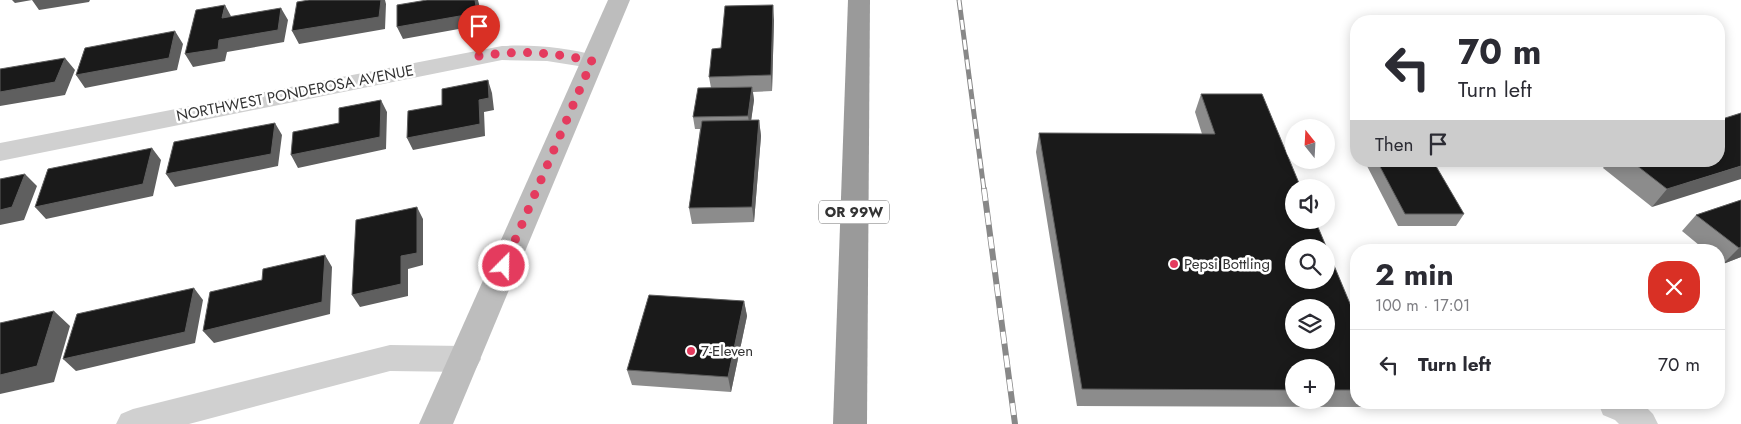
<!DOCTYPE html>
<html lang="en">
<head>
<meta charset="utf-8">
<style>
  body { margin:0; font-family:Jost,sans-serif; background:#f7f7f7; color:#2b2b33; height:100vh; display:flex; flex-direction:column; font-size:19px; white-space:nowrap }
  * { box-sizing:border-box; margin:0 }
  p { font-size:16px; color:#7c7c81 }
  .icon { flex:none; width:28px; height:28px; fill:none; stroke:currentColor; stroke-width:2; stroke-linecap:round; stroke-linejoin:round }
  .map { position:relative; flex:1; overflow:hidden }
  .details { position:absolute; left:1350px; top:244px; width:375px; height:165px; display:flex; flex-direction:column; background:#fff; border-radius:20px; box-shadow:0 2px 12px #0003 }
  .details>* { flex:none }
  .guide { position:absolute; left:1350px; top:15px; width:375px; height:152px; border-radius:20px; box-shadow:0 2px 12px #0003; background:#fff; color:#2b2b33; overflow:hidden }
  .needle { width:32px; rotate:342deg }
  .fabs { position:absolute; left:1285px; top:119px; display:grid; gap:10px }
  .fabs a { display:grid; place-items:center; width:50px; height:50px; border-radius:50%; background:#fff; box-shadow:0 2px 12px #0003; font-size:25px }
  .pin { position:absolute; display:grid; place-items:center; width:42px; height:42px; color:#fff; margin:-51px -21px; border-radius:50% 50% 50% 0; rotate:-45deg; box-shadow:0 0 5px #0007 }
  .pin .icon { rotate:45deg }
  .me { position:absolute; width:55px; margin:-28px; rotate:23deg; stroke-linejoin:round; filter:drop-shadow(0 0 4px #0008) }
  .turn { display:flex; align-items:center; gap:18px; height:105px; padding:0 25px; font-size:22px }
  .turn .icon { width:65px; height:65px; stroke-width:2.5 }
  .turn b { display:block; font-size:35px; line-height:42px }
  .then { display:flex; align-items:center; height:48px; padding:0 25px; background:#0003; gap:10px; font-size:19px }
  .round { display:grid; place-items:center; flex:none; width:52px; height:52px; border-radius:20px; background:#f7f7f7 }
  .headline { display:flex; align-items:center; justify-content:space-between; height:85px; padding:0 25px }
  h1 { font-size:30px; font-weight:700; line-height:38px }
  ul { padding:0; list-style:none }
  li { display:flex; align-items:center; gap:15px; height:70px; padding:0 25px; border-top:1px solid #e1e1e2 }
  li div { flex:1 }
  li b { display:block; font-size:19px }
  li em { font-style:normal }
  .map>svg:first-child { display:block }
  .lines { fill:none; stroke-linecap:round; stroke-linejoin:round }
  .street { fill:#d0d0d0; fill-rule:evenodd }
  .secondary { fill:#bdbdbd; fill-rule:evenodd }
  .highway { fill:#9a9a9a; fill-rule:evenodd }
  .rail-far1-casing { stroke:#888; stroke-width:5 }
  .rail-casing { stroke:#888; stroke-width:6 }
  .rail-far1 { stroke:#fff; stroke-width:3; stroke-dasharray:10; stroke-linecap:butt }
  .rail { stroke:#fff; stroke-width:4.5; stroke-dasharray:12; stroke-linecap:butt }
  .wall { fill:#8c8c8c; fill-rule:evenodd }
  .shaded-wall { fill:#5f5f5f }
  .building { fill:#1a1a1a; stroke:#5f5f5f; fill-rule:evenodd }
  .route { stroke:#e43b5e; stroke-width:9; stroke-dasharray:0 16.2 }
  .poi-dot { fill:#e43b5e; stroke:#fff; stroke-width:2 }
  .labels { text-anchor:middle; stroke-width:5; stroke-linejoin:round; paint-order:stroke }
  .shield { fill:#fff; stroke:#707070; stroke-width:1 }
  .shield-label { font-size:14px; font-weight:bold; fill:#333 }
  .street-label { font-size:15px; fill:#333; stroke:#fff }
  .poi-label { font-size:15px; fill:#333; stroke:#fff; text-anchor:start }
</style>
</head>
<body>
<div class="map">
<svg width="1741" height="424" viewBox="0 0 1741 424">
  <rect width="100%" height="100%" fill="#fff"/>
  <g class="lines">
    <path class="street" d="M502,46C535,44 567,48 599,56L603,61L599,66L591,68L547,61L502,60L0,161V143Z
      M390,345L465,346L476,350L481,359L476,368L465,372L390,371L189,424H116L121,414L133,409Z
      M1600,402H1641L1653,414L1658,424H1619L1615,420L1603,415L1599,405Z"/>
    <path class="secondary" d="M608,0H630L453,424H419Z"/>
    <path class="highway" d="M848,0H870L867,424H833Z"/>
    <defs>
      <path id="rail-far1" d="M959,0L984,190"/>
      <path id="rail" d="M984,189L1015,424"/>
    </defs>
    <use href="#rail-far1" class="rail-far1-casing"/>
    <use href="#rail" class="rail-casing"/>
    <use href="#rail-far1" class="rail-far1"/>
    <use href="#rail" class="rail"/>
  </g>
  <path class="wall" d="M774,20L772,91L753,92L754,100L751,120H759L761,136L754,222L692,224L689,208L700,129H695L693,117L711,88L709,77L721,48Z
    M1201,94L1356,318V402H1378L1374,407L1077,406L1036,152L1039,133L1202,134L1195,112ZM1294,368H1326V400H1294Z
    M1369,161H1377L1464,214L1456,226H1398L1367,166Z
    M1608,161H1719L1652,207L1603,168Z
    M1741,200V257L1723,264L1719,261V250H1705L1682,231L1696,215Z
    M744,301L747,316L731,392L632,385L627,370Z"/>
  <path class="shaded-wall" d="M12,0H90L89,2L39,10L32,0L15,3Z
    M381,0H385L386,4L385,29L299,44L292,31Z
    M475,0H478L479,4L481,25L403,39L397,27Z
    M225,5L232,18H222Z
    M773,5L774,20L772,91L771,75Z
    M281,8L288,20L284,42L227,52L225,61L193,67L185,54L219,40Z
    M175,31L183,44L177,70L85,88L76,75Z
    M65,58L75,70L65,95L0,106V92Z
    M488,80L492,93L494,110L484,112L485,136L413,150L407,138L479,100Z
    M752,87L754,100L750,129L748,116Z
    M381,100L387,112L386,149L298,168L291,155Z
    M759,120L761,136L754,222L752,207Z
    M275,123L282,135L278,166L175,187L166,174Z
    M152,148L161,160L153,196L46,219L35,207Z
    M1741,166V179L1652,207L1667,189Z
    M25,174L37,186L24,220L0,225V210Z
    M417,207L423,219V265L408,269V296L360,307L352,295L401,256Z
    M1741,247V257L1723,264L1739,248Z
    M325,255L332,267L330,314L214,343L203,331Z
    M194,288L203,300L195,343L76,371L63,359Z
    M744,301L747,316L731,392L728,377Z
    M54,311L70,326L54,382L0,394V375Z"/>
  <path class="building" d="M309,0H381L379,17L292,31L297,2Z
    M427,0H475L477,13L397,27V5Z
    M225,5L222,18L281,8L278,30L219,40L218,49L185,54L196,10Z
    M773,5L771,75L709,77L712,49L721,48L725,6Z
    M175,31L169,58L76,75L85,48Z
    M65,58L55,82L0,92V69Z
    M488,80L489,98L479,100L480,124L407,138L408,111L442,105V89Z
    M752,87L748,116L693,117L698,88Z
    M1201,94H1262L1301,188H1294V220H1315L1356,318V390H1326V368H1294V390L1082,389L1039,133L1215,134ZM1294,248H1326V280H1294ZM1294,308H1326V340H1294Z
    M381,100L380,137L291,155L293,132L339,123V108Z
    M1741,113V166L1667,189L1631,161H1719V120Z
    M759,120L752,207L689,208L702,121Z
    M275,123L271,154L166,174L174,142Z
    M152,148L143,184L35,207L48,169Z
    M1377,161H1433L1464,214H1405Z
    M25,174L12,207L0,210V179Z
    M1741,200V247L1739,248L1696,215Z
    M417,207V253L401,256V284L352,295L356,220Z
    M325,255L322,302L203,331L210,292L262,280L263,269Z
    M194,288L185,332L63,359L77,314Z
    M649,295L744,301L728,377L627,370Z
    M54,311L37,366L0,375V323Z"/>
  <g class="lines">
    <path class="route" d="M479,56C520,50 551,52 592,61L504,266"/>
  </g>
  <g class="poi-dot">
    <circle cx="1174" cy="264" r="5"/>
    <circle cx="691" cy="351" r="5"/>
  </g>
  <g class="labels">
    <rect class="shield" x="819" y="200.5" width="70" height="23" rx="4"/>
    <g class="shield-label">
      <text x="854" y="217">OR 99W</text>
    </g>
    <g class="street-label">
      <text transform="translate(295 93) rotate(-11)" y="5">NORTHWEST PONDEROSA AVENUE</text>
    </g>
    <g class="poi-label">
      <text x="1184" y="269">Pepsi Bottling</text>
      <text x="701" y="356">7-Eleven</text>
    </g>
  </g>
</svg>
<div class="fabs">
<a><svg class="needle" viewBox="-14 -14 28 28"><path d="M0-13l5 13h-10z" fill="#e53935"/><path d="M0 13l5-13h-10z" fill="#7c7c81"/></svg></a>
<a><svg class="icon" aria-label="sound" viewBox="0 0 24 24"><path d="M4 9h4l5-4v14l-5-4H4zM17 9q2 3 0 6"/></svg></a>
<a><svg class="icon" aria-label="search" viewBox="0 0 24 24"><circle cx="10" cy="10" r="6"/><path d="M15 15l6 6"/></svg></a>
<a><svg class="icon" aria-label="layers" viewBox="0 0 24 24"><path d="M12 4l9 5-9 5-9-5zM3 14l9 5 9-5"/></svg></a>
<a>+</a>
</div>
<div class="pin" style="left:479px;top:56px;background:#d93025"><svg class="icon" aria-label="arrive" viewBox="0 0 24 24"><path d="M6 21V4h12l-3 4 3 4H6"/></svg></div>
<svg class="me" style="left:504px;top:266px" viewBox="-20 -20 40 40"><circle r="17" fill="#e43b5e" stroke="#fff" stroke-width="3"/><path d="M0-11L8 9 0 5-8 9z" fill="#fff"/></svg>
<div class="guide">
<div class="turn"><svg class="icon" aria-label="left" viewBox="0 0 24 24"><path d="M17 20v-9H6M10 6l-5 5 5 5"/></svg><div><b>70 m</b>Turn left</div></div>
<div class="then">Then<svg class="icon" aria-label="arrive" viewBox="0 0 24 24"><path d="M6 21V4h12l-3 4 3 4H6"/></svg></div>
</div>
<section class="details">
<div class="headline"><div><h1>2 min</h1><p>100 m · 17:01</p></div><a class="round" style="background:#d93025;color:#fff"><svg class="icon" aria-label="close" viewBox="0 0 24 24"><path d="M6 6l12 12M18 6L6 18"/></svg></a></div>
<ul>
<li><svg class="icon" aria-label="left" viewBox="0 0 24 24"><path d="M17 20v-9H6M10 6l-5 5 5 5"/></svg><div><b>Turn left</b></div><em>70 m</em></li>
</ul>
</section>
</div>
</body>
</html>
